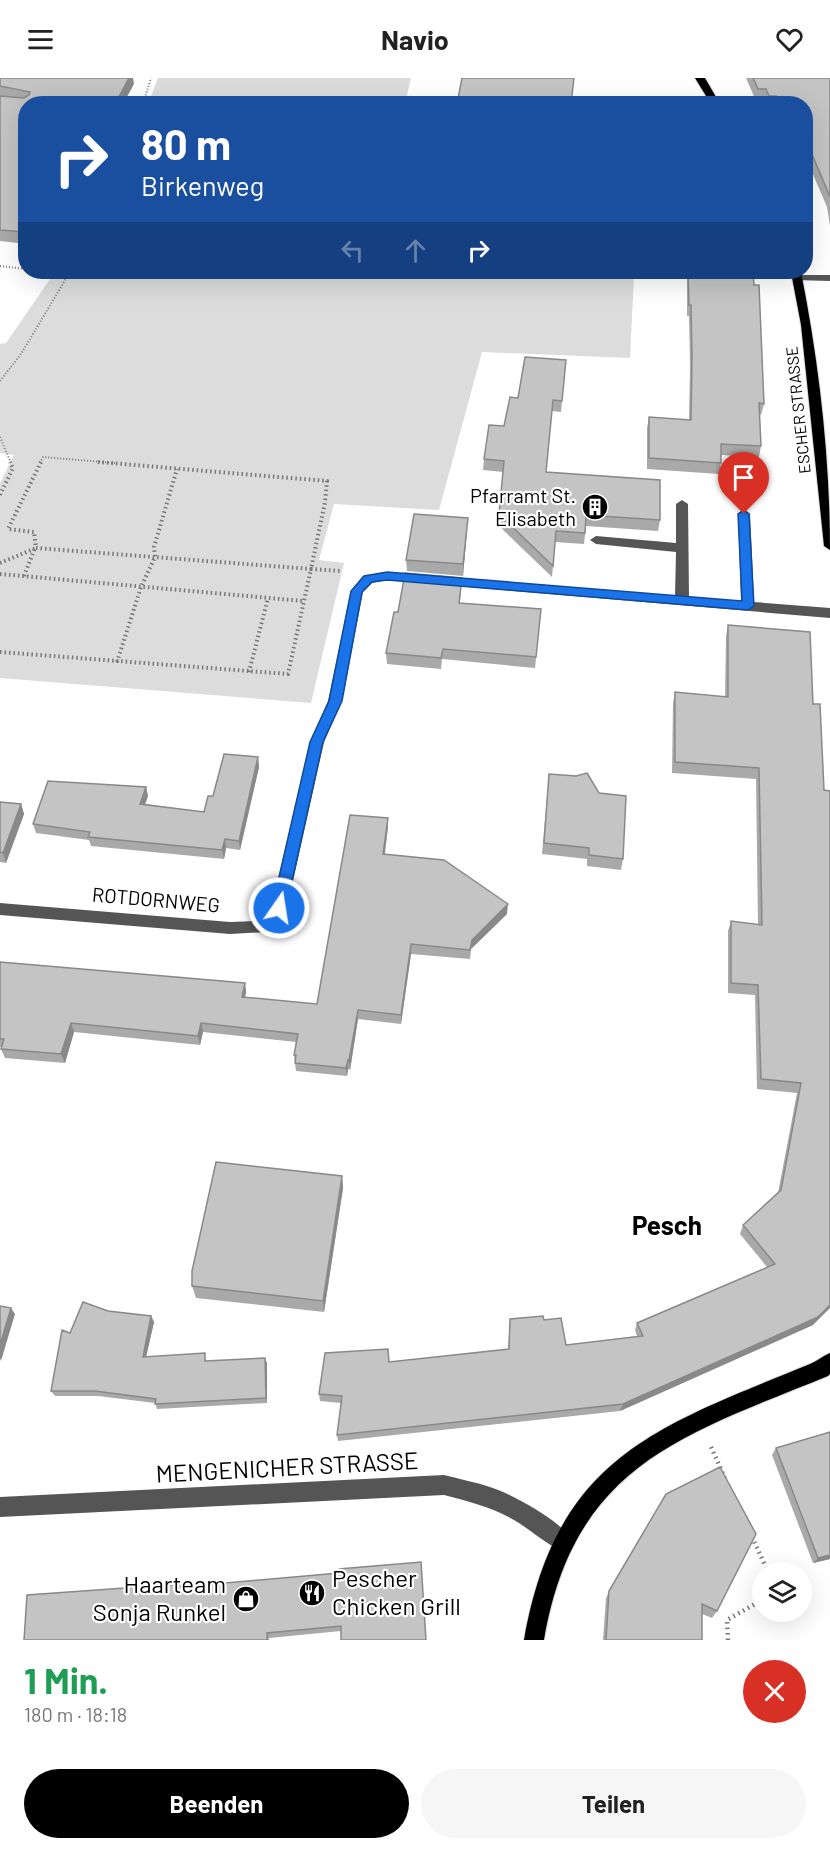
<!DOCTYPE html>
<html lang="de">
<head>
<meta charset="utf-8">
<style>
  body { margin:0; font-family:Barlow,sans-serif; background:#f6f6f6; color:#222; height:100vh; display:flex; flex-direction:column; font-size:22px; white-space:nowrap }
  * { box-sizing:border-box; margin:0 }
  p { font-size:20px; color:#767676 }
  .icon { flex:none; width:33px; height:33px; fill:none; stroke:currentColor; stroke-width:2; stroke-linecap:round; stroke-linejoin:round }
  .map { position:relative; height:1562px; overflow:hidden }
  .sheet { display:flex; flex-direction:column; background:#fff; flex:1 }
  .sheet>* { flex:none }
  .guide { position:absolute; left:18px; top:18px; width:795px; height:183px; border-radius:24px; box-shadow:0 6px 24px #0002; background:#1a4fa0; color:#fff; overflow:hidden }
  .fabs { position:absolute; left:752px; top:1484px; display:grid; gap:12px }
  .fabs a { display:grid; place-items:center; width:60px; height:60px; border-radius:50%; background:#fff; box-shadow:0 6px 24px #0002; font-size:30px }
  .pin { position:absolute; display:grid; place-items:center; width:51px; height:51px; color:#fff; margin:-62px -26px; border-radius:50% 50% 50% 0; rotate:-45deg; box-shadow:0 0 6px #0007 }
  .pin .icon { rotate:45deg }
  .me { position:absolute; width:66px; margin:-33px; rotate:13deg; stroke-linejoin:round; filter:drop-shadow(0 0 4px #0008) }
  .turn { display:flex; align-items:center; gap:21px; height:126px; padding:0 24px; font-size:27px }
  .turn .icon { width:78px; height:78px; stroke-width:2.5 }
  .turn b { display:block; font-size:42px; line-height:51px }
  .lanes { display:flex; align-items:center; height:57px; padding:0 24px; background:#0003; justify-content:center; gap:30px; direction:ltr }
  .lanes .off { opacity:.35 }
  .round { display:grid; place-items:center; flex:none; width:63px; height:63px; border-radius:32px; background:#f6f6f6 }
  .headline { display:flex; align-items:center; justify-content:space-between; height:102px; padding:0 24px }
  h1 { font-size:36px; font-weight:700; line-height:45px; color:#1e9e55 }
  .primary-button { display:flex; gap:12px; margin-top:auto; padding:12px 24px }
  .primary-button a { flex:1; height:69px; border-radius:36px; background:#000; color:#fff; font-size:24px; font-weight:700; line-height:69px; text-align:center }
  .primary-button a+a { background:#f6f6f6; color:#222 }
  header { display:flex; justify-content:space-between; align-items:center; height:78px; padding:0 24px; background:#fff; font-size:27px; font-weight:700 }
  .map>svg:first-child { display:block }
  .green { fill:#dcdcdc }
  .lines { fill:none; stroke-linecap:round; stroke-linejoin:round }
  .major-casing { stroke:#dbdbdb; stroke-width:2 }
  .path-far2 { stroke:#777; stroke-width:2; stroke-dasharray:1 2; stroke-linecap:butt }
  .path-far1 { stroke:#777; stroke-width:4; stroke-dasharray:1.5 3; stroke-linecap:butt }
  .path { stroke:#777; stroke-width:4.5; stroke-dasharray:1.5 4; stroke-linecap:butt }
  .minor { fill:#555; fill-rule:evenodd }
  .major { fill:#000; fill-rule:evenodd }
  .wall { fill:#a9a9a9 }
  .shaded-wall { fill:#898989 }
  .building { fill:#c4c4c4; stroke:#898989; stroke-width:1.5 }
  .route { fill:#1a73e8; stroke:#114b97; stroke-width:1.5 }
  .labels { text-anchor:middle; stroke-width:4.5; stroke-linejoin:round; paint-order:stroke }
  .far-street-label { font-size:16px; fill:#000; stroke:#fff }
  .poi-label { font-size:20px; fill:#000; stroke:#fff; text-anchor:end }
  .street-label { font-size:20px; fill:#000; stroke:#fff }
  .near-street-label { font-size:24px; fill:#000; stroke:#fff }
  .near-poi-label { font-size:24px; fill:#000; stroke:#fff; text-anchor:start }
  .district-label { font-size:26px; font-weight:bold; fill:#000; stroke:#fff }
</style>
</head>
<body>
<header><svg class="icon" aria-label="menu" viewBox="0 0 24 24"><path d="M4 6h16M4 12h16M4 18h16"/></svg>Navio<svg class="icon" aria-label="heart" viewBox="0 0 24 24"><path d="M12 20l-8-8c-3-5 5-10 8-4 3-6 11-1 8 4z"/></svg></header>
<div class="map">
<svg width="830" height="1562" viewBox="0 0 830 1562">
  <rect width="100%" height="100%" fill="#fff"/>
  <path class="green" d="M158,0H411L405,25L148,26Z
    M55,194H567L634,199L630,280L482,274L439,432L334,426L319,482L344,485L311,625L0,600V405L14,377L0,375V266L6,265Z"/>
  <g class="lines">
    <defs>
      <path id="major" d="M695,0H705L720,26H711Z
        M791,194H801C819,285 830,379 830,472L824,468L801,247Z
        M830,1275V1296L828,1298C681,1358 574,1387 544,1562H524C556,1379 656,1349 810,1286C817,1283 823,1278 830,1275Z"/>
    </defs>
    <use href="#major" class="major-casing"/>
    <path class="path-far2" d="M143,26L151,0
      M0,188L26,191
      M49,194L68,196
      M0,303L21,276L70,194
      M0,359L11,385
      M40,385L43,379L115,385"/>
    <path class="path-far1" d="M41,384L8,451L34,454L36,470L311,491
      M98,384L327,403L325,424L311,491
      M0,417L13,390L10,384
      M0,485L36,470
      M311,491L341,493
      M0,496L303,523
      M24,498L35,470
      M0,574L288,596L311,491
      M117,584L141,509L155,479L154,469L177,391
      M249,594L268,520"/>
    <path class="path" d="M711,1369L725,1400
      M752,1459L768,1494
      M728,1562L727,1542L762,1522"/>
    <path class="minor" d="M798,197H830V203L794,202L793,200Z
      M682,422L688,426L689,519L741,523L738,436L744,432L750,436L754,524L830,530V540L387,502L372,505L363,514L342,623L324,664L287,830L267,854L230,856L0,837V825L230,844L258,843L272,827L310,664L328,623L351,513L363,498L387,494L675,518L676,474L596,466L590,462L596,458L676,465V426Z
      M444,1397C459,1401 475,1404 490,1409C510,1415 565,1445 572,1463L569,1470L562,1473C546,1466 533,1454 519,1445C495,1430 471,1424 444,1417L0,1439V1419Z"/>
    <use href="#major" class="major"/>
  </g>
  <path class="wall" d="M0,0L134,6L26,26V166L0,163Z
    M746,0H830V148L827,129L806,80V26H765L763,23H756Z
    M687,194H753L764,326L761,337L759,336L761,368L759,379L721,377V385L719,396L647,391V350L649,339L689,342L690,288L689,238H687Z
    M566,282L561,334L552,333L546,394L660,442L658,453L586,448L584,466L555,464L552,499L498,447L503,394L483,392L484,381L504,348L518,320Z
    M467,452L463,498L407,493L406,482Z
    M461,511L460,525L541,531L535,590L442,581L441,591L387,586L386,575L398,534Z
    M728,547L810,554L813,1247L620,1333L338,1363L337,1357L341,1325L320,1323L319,1316L389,1284L508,1271L510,1241L544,1242L566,1267L637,1258L635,1252L637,1245L767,1189L740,1156L743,1147L778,1115L797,1015L757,1011L755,917L728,915V853L731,843L758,847L756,701L672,695L673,625L675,614L725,619L726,558Z
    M258,679L259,689L240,772L226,770L224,781L91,768L89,762L36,755L33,746L146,709L148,718L145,726L204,734L213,718Z
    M549,696L623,781L621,792L587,788V781L542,776Z
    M0,724L21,726L24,736L6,785L0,784Z
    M388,749L385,776L507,836L471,871L470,881L411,876L401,946L358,941L350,992L348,991L347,998L296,993L294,977L296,964L203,954L200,967L74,954L65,985L5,980L1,971V969H0V884L245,905L246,914L245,919L317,926Z
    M342,1098L343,1110L324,1234L196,1220L192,1208Z
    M108,1233L151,1238L154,1244L146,1278L206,1280V1283L267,1285V1325L157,1331L155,1325L98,1318H55L51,1313L70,1255Z
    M776,1370L830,1481L813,1485L772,1377Z
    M756,1456L717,1533L712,1540L702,1536V1562H603L606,1520L609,1513Z
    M339,1495L341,1553L269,1560V1562H24L181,1509Z"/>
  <path class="shaded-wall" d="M126,0H133L134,6L123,26H115Z
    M468,440L467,452L463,498V486Z
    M258,679L259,689L240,772L239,763Z
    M146,709L148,718L142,735L140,726Z
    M21,726L24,736L6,785L3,775Z
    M388,740V749L383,786V776Z
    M225,761L226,770L224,781L222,772Z
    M508,826L507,836L471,871L470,881L472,862Z
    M411,866V876L401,946V937Z
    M245,905L246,914L243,928L242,919Z
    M358,932V941L350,992L349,983Z
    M71,945L74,954L65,985L61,976Z
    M201,945L203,954L200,967L198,958Z
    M348,982V991L347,998L346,990Z
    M342,1098L343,1110L324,1234L323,1223Z
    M830,1227V1230L813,1247L620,1333L623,1326Z
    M11,1230L15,1236L1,1283L0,1280V1267Z
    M151,1238L154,1244L145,1284L143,1279Z
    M265,1280L267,1285V1325L266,1320Z
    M830,1477V1481L813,1485L818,1480Z"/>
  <path class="building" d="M0,0H129L115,26H26V154L0,152V18L24,20L29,17L30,14L0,8Z
    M462,0H574L571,26H457Z
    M753,0H830V119L806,62V26H779L776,18H769L766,11H758Z
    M688,194H753L754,207H759L764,326L759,325L761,368L721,366V385L649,380V339L691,342L692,277L691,227H689Z
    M525,279L566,282L562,323L553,322L546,394L660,402V442L586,437L585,455L556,453L553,488L499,436L504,383L484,381L489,347L504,348L510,319L518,320Z
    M414,436L468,440L463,486L406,482Z
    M405,495L462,500L459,525L541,531L536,579L443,571L441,580L386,575L394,534H398Z
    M728,547L810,554L813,626H820L824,712L830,713V1227L818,1239L623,1326L337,1357L342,1318L319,1316L325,1275L388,1271L389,1284L509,1271L510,1241L543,1238L544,1242L561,1240L566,1267L643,1258L637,1245L775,1186L743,1147L781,1112L801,1005L761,1001L758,907L731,905V843L762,847L759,690L675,684V614L728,619Z
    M224,676L258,679L239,763L225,761L222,772L88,759L90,754L33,746L48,703L146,709L140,726L204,734L208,718H213Z
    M587,695L599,715L626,718L623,781L589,777V770L544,765L549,696L576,698Z
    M0,724L21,726L3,775L0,774Z
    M350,737L388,740L383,776L444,782L508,826L472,862L470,872L411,866L401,937L358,932L349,983L348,982L346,990L295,985L296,977H294L298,956L201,945L198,958L71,945L61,976L1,971L4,961H0V884L245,905L242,919L317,926Z
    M216,1084L342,1098L323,1223L192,1208V1193Z
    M83,1224L108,1233L151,1238L143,1279L205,1275V1283L265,1280L266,1320L155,1326L156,1321L95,1313H51L62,1252L70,1255Z
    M0,1228L11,1230L0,1267Z
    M830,1354V1477L818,1480L776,1370Z
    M720,1389L756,1456L717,1533L702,1526V1562H606L609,1513L666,1416Z
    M421,1484L426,1562H341V1548L267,1555V1562H24L27,1517L180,1506V1509L339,1495V1491Z"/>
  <path class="route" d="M744,432L749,436L754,528L748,532L387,502L372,504L362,514L342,623L323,664L286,830L284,834H274L272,830L310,664L329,623L351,513L364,498L387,494L742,523L738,436Z"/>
  <defs>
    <symbol id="building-disc" viewBox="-11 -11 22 22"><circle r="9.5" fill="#000" stroke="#fff"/><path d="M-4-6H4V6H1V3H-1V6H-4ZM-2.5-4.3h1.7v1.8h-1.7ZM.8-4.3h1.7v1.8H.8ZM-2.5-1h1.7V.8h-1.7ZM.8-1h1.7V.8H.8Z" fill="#fff"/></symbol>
    <symbol id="restaurant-disc" viewBox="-11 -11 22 22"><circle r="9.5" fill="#000" stroke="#fff"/><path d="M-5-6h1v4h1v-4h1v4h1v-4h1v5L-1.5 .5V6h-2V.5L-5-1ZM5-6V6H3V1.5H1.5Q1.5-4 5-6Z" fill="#fff"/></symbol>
    <symbol id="shop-disc" viewBox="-11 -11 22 22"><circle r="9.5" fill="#000" stroke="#fff"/><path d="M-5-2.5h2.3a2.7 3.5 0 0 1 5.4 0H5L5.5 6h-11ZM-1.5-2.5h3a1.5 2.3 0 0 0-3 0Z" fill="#fff"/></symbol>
  </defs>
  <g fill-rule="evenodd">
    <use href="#building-disc" x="580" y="414" width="30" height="30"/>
    <use href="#restaurant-disc" x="297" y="1500" width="30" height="30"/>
    <use href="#shop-disc" x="231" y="1506" width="30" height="30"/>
  </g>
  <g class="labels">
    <g class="far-street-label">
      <text transform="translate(798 332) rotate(-96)" y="6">ESCHER STRASSE</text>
    </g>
    <g class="poi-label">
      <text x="576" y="425">Pfarramt St.<tspan x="576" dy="23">Elisabeth</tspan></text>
    </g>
    <g class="street-label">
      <text transform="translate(156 822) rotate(5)" y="7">ROTDORNWEG</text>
    </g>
    <g class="near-street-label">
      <text transform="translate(287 1390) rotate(-3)" y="8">MENGENICHER STRASSE</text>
    </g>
    <g class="near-poi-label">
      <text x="332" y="1509">Pescher<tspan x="332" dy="28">Chicken Grill</tspan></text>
      <text x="226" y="1515" text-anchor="end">Haarteam<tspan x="226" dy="28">Sonja Runkel</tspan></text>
    </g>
    <g class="district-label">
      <text x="667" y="1157">Pesch</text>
    </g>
  </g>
</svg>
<div class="fabs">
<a><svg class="icon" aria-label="layers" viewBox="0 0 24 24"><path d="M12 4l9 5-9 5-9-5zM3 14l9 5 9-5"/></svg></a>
</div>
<div class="pin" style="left:744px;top:436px;background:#d93025"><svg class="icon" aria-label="arrive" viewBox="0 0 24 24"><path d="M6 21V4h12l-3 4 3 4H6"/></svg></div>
<svg class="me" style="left:279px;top:830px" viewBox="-20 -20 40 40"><circle r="17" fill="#1a73e8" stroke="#fff" stroke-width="3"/><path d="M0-11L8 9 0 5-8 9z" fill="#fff"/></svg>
<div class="guide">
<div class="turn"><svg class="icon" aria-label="right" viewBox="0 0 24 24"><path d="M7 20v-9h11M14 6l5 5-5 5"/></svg><div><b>80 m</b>Birkenweg</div></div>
<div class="lanes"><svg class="icon off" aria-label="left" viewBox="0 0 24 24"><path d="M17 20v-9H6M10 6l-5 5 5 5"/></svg><svg class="icon off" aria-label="ahead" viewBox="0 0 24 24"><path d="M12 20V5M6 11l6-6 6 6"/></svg><svg class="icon" aria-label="right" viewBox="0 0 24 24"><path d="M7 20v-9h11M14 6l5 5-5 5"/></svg></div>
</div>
</div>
<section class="sheet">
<div class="headline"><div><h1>1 Min.</h1><p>180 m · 18:18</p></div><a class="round" style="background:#d93025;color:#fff"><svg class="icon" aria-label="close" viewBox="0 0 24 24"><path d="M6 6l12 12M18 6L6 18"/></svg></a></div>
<div class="primary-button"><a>Beenden</a><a>Teilen</a></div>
</section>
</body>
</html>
